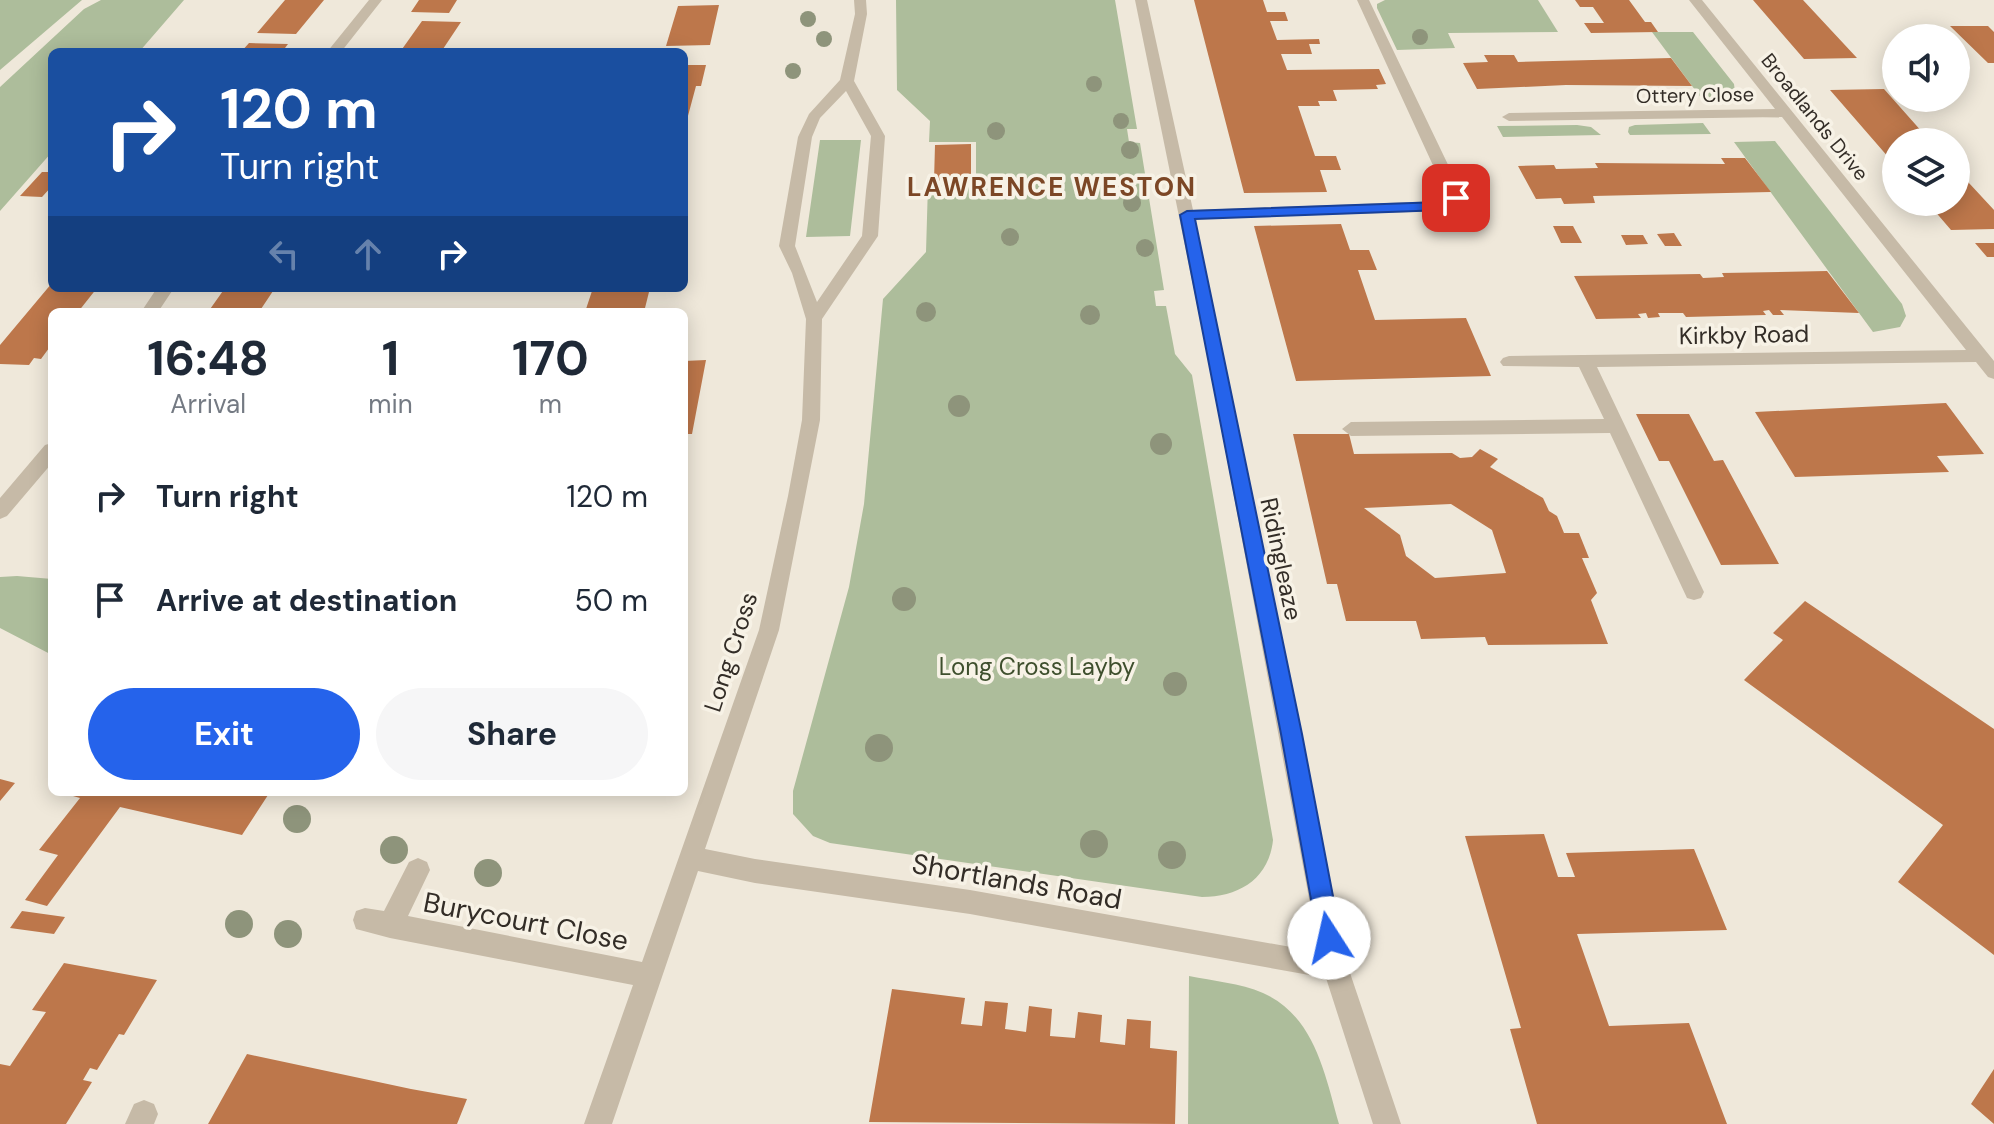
<!DOCTYPE html>
<html lang="en">
<head>
<meta charset="utf-8">
<style>
  body { margin:0; font-family:"DM Sans",sans-serif; background:#f6f6f7; color:#1f2937; height:100vh; display:flex; flex-direction:column; font-size:30px; white-space:nowrap }
  * { box-sizing:border-box; margin:0 }
  p { font-size:26px; color:#747a83 }
  .icon { flex:none; width:44px; height:44px; fill:none; stroke:currentColor; stroke-width:2; stroke-linecap:round; stroke-linejoin:round }
  .map { position:relative; flex:1; overflow:hidden }
  .sheet { position:absolute; left:48px; top:308px; width:640px; height:488px; display:flex; flex-direction:column; background:#fff; border-radius:12px; box-shadow:0 4px 20px #0003 }
  .sheet>* { flex:none }
  .top-card { position:absolute; left:48px; top:48px; width:640px; height:244px; border-radius:12px; box-shadow:0 4px 20px #0003; background:#1a4fa0; color:#fff; overflow:hidden }
  .buttons { position:absolute; left:1882px; top:24px; display:grid; gap:16px }
  .buttons a { display:grid; place-items:center; width:88px; height:88px; border-radius:50%; background:#fff; box-shadow:0 4px 20px #0003; font-size:40px }
  .pin { position:absolute; display:grid; place-items:center; width:68px; height:68px; color:#fff; margin:-34px; border-radius:16px; box-shadow:0 4px 12px #0006 }
  .me { position:absolute; width:88px; margin:-44px; rotate:350deg; stroke-linejoin:round; filter:drop-shadow(0 0 6px #0008) }
  .turn { display:flex; align-items:center; gap:28px; height:168px; padding:0 40px; font-size:36px }
  .turn .icon { width:104px; height:104px; stroke-width:2.5 }
  .turn b { display:block; font-size:56px; line-height:68px }
  .lanes { display:flex; align-items:center; height:76px; padding:0 40px; background:#0003; justify-content:center; gap:40px; direction:ltr }
  .lanes .off { opacity:.35 }
  .eta { display:flex; justify-content:space-evenly; align-items:center; height:136px; text-align:center }
  .eta b { font-size:48px; font-weight:700; line-height:56px }
  .primary-button { display:flex; gap:16px; margin-top:auto; padding:16px 40px }
  .primary-button a { flex:1; height:92px; border-radius:48px; background:#2563eb; color:#fff; font-size:32px; font-weight:700; line-height:92px; text-align:center }
  .primary-button a+a { background:#f6f6f7; color:#1f2937 }
  ul { padding:0; list-style:none }
  li { display:flex; align-items:center; gap:24px; height:104px; padding:0 40px }
  li div { flex:1 }
  li b { display:block; font-size:30px }
  li em { font-style:normal }
  .map>svg:first-child { display:block }
  .green { fill:#adbd9b }
  .building { fill:#bd774b; fill-rule:evenodd }
  .lines { fill:none; stroke-linecap:round; stroke-linejoin:round }
  .minor { fill:#c6baa7; fill-rule:evenodd }
  .tree { fill:#8e947b }
  .route { fill:#2563eb; stroke:#184099; stroke-width:2 }
  .labels { text-anchor:middle; stroke-width:7; stroke-linejoin:round; paint-order:stroke }
  .far-street-label { font-size:20px; fill:#332d27; stroke:#f7f2e6 }
  .street-label { font-size:24px; fill:#332d27; stroke:#f7f2e6 }
  .park-label { font-size:24px; fill:#3e4f2d; stroke:#f7f2e6 }
  .far-district-label { font-size:26px; font-weight:bold; letter-spacing:2px; fill:#7c4726; stroke:#f7f2e6 }
  .near-street-label { font-size:28px; fill:#332d27; stroke:#f7f2e6 }
</style>
</head>
<body>
<div class="map">
<svg width="1994" height="1124" viewBox="0 0 1994 1124">
  <rect width="100%" height="100%" fill="#efe8da"/>
  <path class="green" d="M0,0H82L0,70Z
    M101,0H184L139,52H52V152L0,211V87L84,9Z
    M896,0H1115L1137,129H1127L1129,142L1140,143L1164,290L1154,291L1156,306H1166L1175,354L1192,375L1273,840C1269,879 1239,897 1202,897L830,843L813,836L793,814V791L849,587L864,504L883,299L926,252L928,184L976,183V142H929L930,121L897,90Z
    M1385,0H1538L1558,32L1448,33L1455,48L1397,50L1377,8V4Z
    M1652,32H1693L1734,84L1735,92L1727,98L1704,102Z
    M1703,123L1711,134L1630,135L1628,132L1629,127L1635,125Z
    M1577,125L1591,127L1601,135L1503,137L1497,126Z
    M820,140H861L850,236L806,237Z
    M1775,141L1902,304L1906,316L1900,327L1873,332L1734,142Z
    M17,576L52,579V655L0,628V577Z
    M1189,976C1213,981 1240,983 1263,993C1315,1016 1325,1075 1339,1124H1188Z"/>
  <path class="building" d="M285,0H324L296,34L257,33Z
    M419,0H457L449,13L411,12Z
    M1194,0H1263L1267,12H1285L1288,21H1270L1277,40L1319,39L1320,44H1309L1312,54H1281L1287,70L1379,69L1386,84L1376,85L1378,89L1333,90L1337,101H1318L1320,106H1298L1315,156H1336L1341,170H1320L1327,192L1244,193Z
    M1575,0H1629L1645,22H1651L1658,32L1591,33L1584,23H1604L1593,7H1580Z
    M1753,0H1803L1857,58L1804,59Z
    M719,5L710,45L666,46L678,6Z
    M422,21L461,22L441,52H400Z
    M1950,26H1988L1994,32V63H1988Z
    M249,43L288,44L282,52H241Z
    M1484,55H1514L1518,62L1671,58L1692,86L1566,85L1477,89L1463,63L1488,62Z
    M684,65H706L701,86H696L685,127Z
    M1884,89L1931,142H1896V166L1830,90Z
    M971,144V180L934,181L935,145Z
    M1721,158H1745L1771,192L1593,196L1595,203L1564,204L1561,198L1536,199L1518,166L1554,165L1556,169L1598,168L1595,163L1725,164Z
    M1956,169L1994,210V229L1951,230L1927,202H1956Z
    M42,172H52V186L42,197L20,196Z
    M1341,224L1350,250H1369L1377,270H1358L1375,320L1466,318L1491,376L1296,381L1254,226Z
    M1553,226H1573L1582,243H1561Z
    M1674,233L1682,246H1665L1657,234Z
    M1621,235H1643L1648,244L1626,245Z
    M1975,243H1994V257H1987Z
    M1827,271L1859,313L1780,310L1784,315H1773L1769,310L1763,311L1766,315L1686,317L1683,313H1658L1660,317L1648,318L1646,313L1638,314L1641,318L1596,319L1574,276L1700,274L1703,278L1724,277L1722,273Z
    M52,283V288H97L78,312H52V344L41,359L34,358L29,365L0,364V345Z
    M225,288H275L259,312H208Z
    M593,288H650L644,312H585Z
    M706,360L692,434H684V361Z
    M1946,403L1984,454L1937,456L1949,472L1795,477L1755,412Z
    M1636,414H1689L1714,461L1723,460L1779,564L1721,565L1669,461H1659Z
    M1293,434H1349L1354,454L1452,453L1460,458L1472,457L1480,449L1498,459L1490,467L1543,498L1549,511L1557,516L1564,533H1579L1589,558H1582L1597,593L1591,600L1608,644L1488,645L1485,637L1421,639L1416,621H1346L1337,584H1327ZM1451,504L1492,530L1506,573L1435,578L1406,556L1400,535L1364,508Z
    M1805,601L1994,729V955L1898,882L1943,825L1744,680L1783,640L1773,633Z
    M0,779L15,783L0,801Z
    M59,792H270L242,835L120,807L47,906L25,900L58,855L39,850L80,798Z
    M1544,834L1558,877H1575L1566,853L1694,849L1727,930L1577,934L1609,1026L1689,1023L1727,1124H1537L1510,1029L1521,1028L1465,836Z
    M22,911L65,917L54,934L10,928Z
    M64,963L157,980L124,1035L119,1034L97,1070L90,1068L83,1080L92,1082L66,1124H0V1064L10,1066L46,1012L32,1010Z
    M892,989L965,998L961,1024L982,1026L985,1001L1008,1003L1005,1029L1026,1032L1029,1006L1052,1009L1050,1036L1075,1038L1078,1012L1102,1015L1100,1042L1125,1045L1127,1019L1151,1021L1150,1048L1177,1051L1175,1124L869,1122Z
    M247,1054L411,1089L467,1099L457,1124H208Z
    M1994,1069V1124L1971,1104Z"/>
  <g class="lines">
    <path class="minor" d="M369,0H382L341,52H327Z
      M854,0H866L867,14L854,81L885,136L878,236L822,319L820,420L779,630L705,849L755,859L970,890L1319,952L1213,384L1135,0H1147L1193,210L1441,201L1448,198L1357,0H1369L1464,198L1460,204L1444,211L1195,219L1348,967L1401,1124H1373L1326,978L970,914L755,883L698,871L612,1124H584L633,985L390,938L356,929L353,920L356,911L365,908L384,911L409,862L418,858L427,862L430,870L408,916L642,962L759,630L788,496L802,420L806,319L792,273L779,246L798,137L809,114L840,80L855,14ZM846,91L871,136L862,236L817,302L795,246L812,137L820,118Z
      M1689,0H1702L1994,361V379L1988,377L1976,362L1597,367L1704,592L1701,598L1694,600L1687,598L1610,433L1351,436L1342,429L1351,422L1604,419L1579,367L1503,366L1500,362L1503,358L1509,356L1966,350L1782,117L1509,121L1502,117L1509,113L1775,109Z
      M157,288H174L158,312H141Z
      M52,443V463L7,516L0,519V498L45,445Z
      M144,1100L154,1104L158,1114L154,1124H125L134,1104Z"/>
  </g>
  <g class="tree">
    <circle cx="808" cy="19" r="8"/>
    <circle cx="1420" cy="37" r="8"/>
    <circle cx="824" cy="39" r="8"/>
    <circle cx="793" cy="71" r="8"/>
    <circle cx="1094" cy="84" r="8"/>
    <circle cx="1121" cy="121" r="8"/>
    <circle cx="996" cy="131" r="9"/>
    <circle cx="1130" cy="150" r="9"/>
    <circle cx="1132" cy="203" r="9"/>
    <circle cx="1010" cy="237" r="9"/>
    <circle cx="1145" cy="248" r="9"/>
    <circle cx="926" cy="312" r="10"/>
    <circle cx="1090" cy="315" r="10"/>
    <circle cx="959" cy="406" r="11"/>
    <circle cx="1161" cy="444" r="11"/>
    <circle cx="904" cy="599" r="12"/>
    <circle cx="1175" cy="684" r="12"/>
    <circle cx="879" cy="748" r="14"/>
    <circle cx="297" cy="819" r="14"/>
    <circle cx="1094" cy="844" r="14"/>
    <circle cx="394" cy="850" r="14"/>
    <circle cx="1172" cy="855" r="14"/>
    <circle cx="488" cy="873" r="14"/>
    <circle cx="239" cy="924" r="14"/>
    <circle cx="288" cy="934" r="14"/>
  </g>
  <path class="route" d="M1456,194L1461,195V201L1444,210L1195,219L1302,734L1341,938L1337,946L1329,949L1321,946L1318,938L1281,734L1180,215L1187,211L1441,202Z"/>
  <g class="labels">
    <g class="far-street-label">
      <text transform="translate(1695 95) rotate(-1)" y="7">Ottery Close</text>
      <text transform="translate(1815 117) rotate(51)" y="7">Broadlands Drive</text>
    </g>
    <g class="street-label">
      <text transform="translate(1744 335) rotate(-1)" y="8">Kirkby Road</text>
      <text transform="translate(1281 559) rotate(78)" y="8">Ridingleaze</text>
      <text transform="translate(731 652) rotate(-72)" y="8">Long Cross</text>
    </g>
    <g class="park-label">
      <text x="1037" y="675">Long Cross Layby</text>
    </g>
    <g class="far-district-label">
      <text x="1052" y="196">LAWRENCE WESTON</text>
    </g>
    <g class="near-street-label">
      <text transform="translate(1017 881) rotate(10)" y="10">Shortlands Road</text>
      <text transform="translate(526 921) rotate(11)" y="10">Burycourt Close</text>
    </g>
  </g>
</svg>
<div class="buttons">
<a><svg class="icon" aria-label="sound" viewBox="0 0 24 24"><path d="M4 9h4l5-4v14l-5-4H4zM17 9q2 3 0 6"/></svg></a>
<a><svg class="icon" aria-label="layers" viewBox="0 0 24 24"><path d="M12 4l9 5-9 5-9-5zM3 14l9 5 9-5"/></svg></a>
</div>
<div class="pin" style="left:1456px;top:198px;background:#d93025"><svg class="icon" aria-label="arrive" viewBox="0 0 24 24"><path d="M6 21V4h12l-3 4 3 4H6"/></svg></div>
<svg class="me" style="left:1329px;top:938px" viewBox="-20 -20 40 40"><circle r="19" fill="#fff"/><path d="M0-13L10 11 0 6-10 11z" fill="#2563eb"/></svg>
<div class="top-card">
<div class="turn"><svg class="icon" aria-label="right" viewBox="0 0 24 24"><path d="M7 20v-9h11M14 6l5 5-5 5"/></svg><div><b>120 m</b>Turn right</div></div>
<div class="lanes"><svg class="icon off" aria-label="left" viewBox="0 0 24 24"><path d="M17 20v-9H6M10 6l-5 5 5 5"/></svg><svg class="icon off" aria-label="ahead" viewBox="0 0 24 24"><path d="M12 20V5M6 11l6-6 6 6"/></svg><svg class="icon" aria-label="right" viewBox="0 0 24 24"><path d="M7 20v-9h11M14 6l5 5-5 5"/></svg></div>
</div>
<section class="sheet">
<div class="eta">
<div><b>16:48</b><p>Arrival</p></div>
<div><b>1</b><p>min</p></div>
<div><b>170</b><p>m</p></div>
</div>
<ul>
<li><svg class="icon" aria-label="right" viewBox="0 0 24 24"><path d="M7 20v-9h11M14 6l5 5-5 5"/></svg><div><b>Turn right</b></div><em>120 m</em></li>
<li><svg class="icon" aria-label="arrive" viewBox="0 0 24 24"><path d="M6 21V4h12l-3 4 3 4H6"/></svg><div><b>Arrive at destination</b></div><em>50 m</em></li>
</ul>
<div class="primary-button"><a>Exit</a><a>Share</a></div>
</section>
</div>
</body>
</html>
